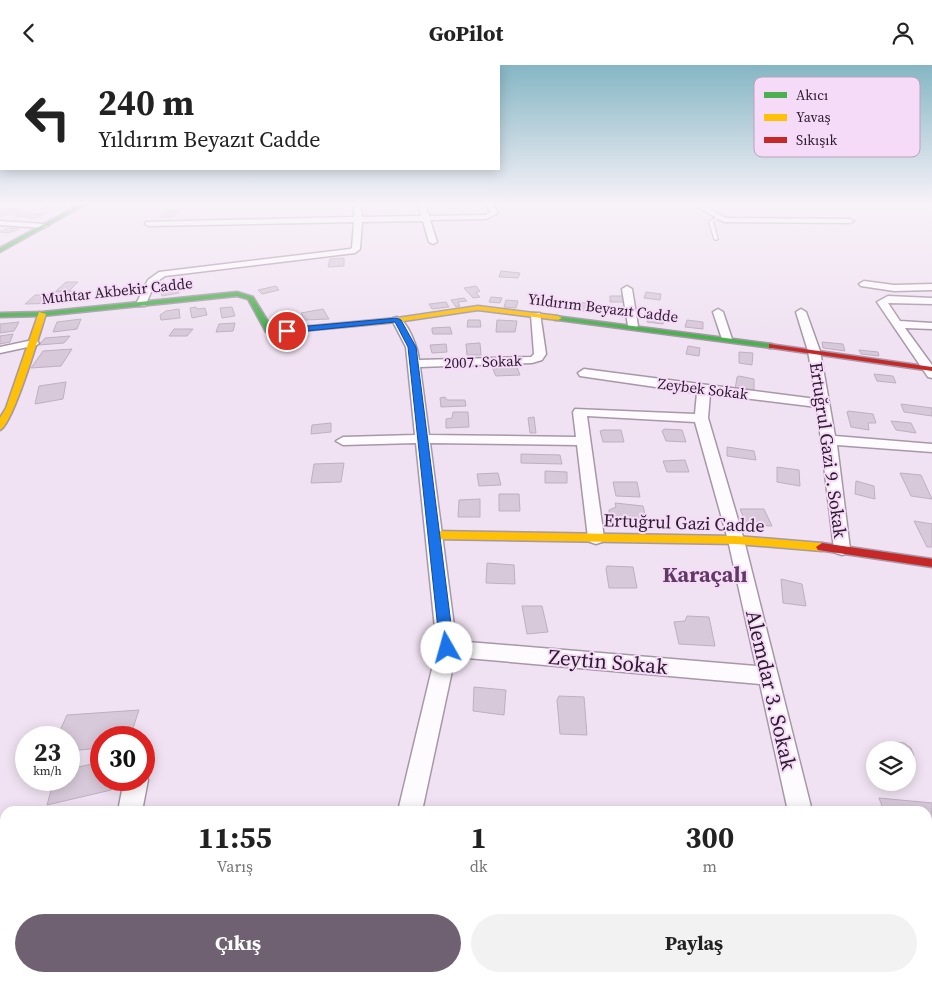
<!DOCTYPE html>
<html lang="tr">
<head>
<meta charset="utf-8">
<style>
  body { margin:0; font-family:"Source Serif 4",serif; background:#f2f2f2; color:#222; height:100vh; display:flex; flex-direction:column; font-size:19px; white-space:nowrap }
  * { box-sizing:border-box; margin:0 }
  p { font-size:16px; color:#767676 }
  .icon { flex:none; width:28px; height:28px; fill:none; stroke:currentColor; stroke-width:2; stroke-linecap:round; stroke-linejoin:round }
  .map { position:relative; flex:1; overflow:hidden }
  .details { position:absolute; left:0px; top:741px; width:932px; height:176px; display:flex; flex-direction:column; background:#fff; border-radius:15px 15px 0 0; box-shadow:0 2px 12px #0003 }
  .details>* { flex:none }
  .guide { position:absolute; left:0px; top:0px; width:500px; height:105px; box-shadow:0 2px 12px #0003; background:#fff; color:#222; overflow:hidden }
  .tools { position:absolute; left:866px; top:676px; display:grid; gap:10px }
  .tools a { display:grid; place-items:center; width:50px; height:50px; border-radius:50%; background:#fff; box-shadow:0 2px 12px #0003; font-size:25px }
  .speed { position:absolute; left:15px; top:661px; display:flex; gap:10px; font-size:25px; font-weight:700; text-align:center }
  .speed>* { display:grid; place-content:center; width:65px; height:65px; border-radius:50%; background:#fff; box-shadow:0 2px 12px #0003; line-height:1 }
  .speed small { font-size:12px; font-weight:400 }
  .speed .limit { border:8px solid #d22; background:#fff; color:#111 }
  .pin { position:absolute; display:grid; place-items:center; width:42px; height:42px; color:#fff; margin:-21px; border:2px solid #fff; border-radius:50%; box-shadow:0 1px 5px #0007 }
  .me { position:absolute; width:55px; margin:-28px; rotate:353deg; stroke-linejoin:round; filter:drop-shadow(0 0 4px #0008) }
  .turn { display:flex; align-items:center; gap:18px; height:105px; padding:0 15px; font-size:22px }
  .turn .icon { width:65px; height:65px; stroke-width:2.5 }
  .turn b { display:block; font-size:35px; line-height:42px }
  .eta { display:flex; justify-content:space-evenly; align-items:center; height:85px; text-align:center }
  .eta b { font-size:30px; font-weight:700; line-height:35px }
  .action { display:flex; gap:10px; margin-top:auto; padding:10px 15px }
  .action a { flex:1; height:58px; border-radius:30px; background:#706172; color:#fff; font-size:20px; font-weight:700; line-height:58px; text-align:center }
  .action a+a { background:#f2f2f2; color:#222 }
  header { display:flex; justify-content:space-between; align-items:center; height:65px; padding:0 15px; background:#fff; font-size:22px; font-weight:700 }
  .map>svg:first-child { display:block }
  .building { fill:#d7c9d9; stroke:#beb0c0 }
  .lines { fill:none; stroke-linecap:round; stroke-linejoin:round }
  .lane-casing { stroke:#a698a7; stroke-width:2 }
  .street-casing { stroke:#a698a7; stroke-width:3 }
  .fast-casing { stroke:#a698a7; stroke-width:3 }
  .slow-casing { stroke:#a698a7; stroke-width:3 }
  .jam-casing { stroke:#a698a7; stroke-width:3 }
  .lane { fill:#fdfbfd; fill-rule:evenodd }
  .street { fill:#fdfbfd; fill-rule:evenodd }
  .fast { fill:#4caf50; fill-rule:evenodd }
  .slow { fill:#ffc107; fill-rule:evenodd }
  .jam { fill:#c62828; fill-rule:evenodd }
  .route { fill:#1a73e8; stroke:#114b97 }
  .labels { text-anchor:middle; stroke-width:4; stroke-linejoin:round; paint-order:stroke }
  .far-street-label { font-size:15px; fill:#2b1b2d; stroke:#f6dbf9 }
  .street-label { font-size:18px; fill:#2b1b2d; stroke:#f6dbf9 }
  .near-street-label { font-size:21px; fill:#2b1b2d; stroke:#f6dbf9 }
  .district-label { font-size:22px; font-weight:bold; fill:#5f3a63; stroke:#f6dbf9 }
  .key { fill:#f6dbf9; stroke:#b9a1bc; stroke-width:1 }
  .key-label { font-size:14px; fill:#2b1b2d }
</style>
</head>
<body>
<header><svg class="icon" aria-label="back" viewBox="0 0 24 24"><path d="M15 5l-7 7 7 7"/></svg>GoPilot<svg class="icon" aria-label="person" viewBox="0 0 24 24"><circle cx="12" cy="8" r="4"/><path d="M4 21q1-7 8-7t8 7"/></svg></header>
<div class="map">
<svg width="932" height="917" viewBox="0 0 932 917">
  <rect width="100%" height="100%" fill="#f0e2f2"/>
  <path class="building" d="M55,138L70,139L51,144H41Z
    M11,143L20,144L21,146L0,152V148Z
    M167,145H172L179,146L173,152H160Z
    M23,147L37,149L48,148L33,153L15,151Z
    M8,163L19,164L9,168L0,167Z
    M344,193V201L328,202L330,194Z
    M501,206L520,208L518,213L499,212Z
    M66,217H78L69,226H56Z
    M276,221L279,225L262,229L258,225Z
    M476,221L480,226L476,228L480,232L473,233L464,223Z
    M178,224L179,228L162,231L161,227Z
    M56,226H75L64,238L25,239L35,230H52Z
    M646,227L661,229L660,235L644,233Z
    M610,231H623L624,237H610Z
    M491,232L502,233L500,238L489,237Z
    M464,233L467,236L458,237L460,241L456,242L451,235Z
    M506,235L518,236L516,243L504,242Z
    M446,237L449,242L432,244L429,239Z
    M576,237L595,239L594,247L574,245Z
    M196,242L197,244L205,243L207,250L192,253L190,243Z
    M232,242L235,251L222,253L220,243Z
    M179,244L180,253L161,255L160,250L166,246Z
    M323,244L329,254L305,255L301,248Z
    M649,251L666,253L663,259L647,257Z
    M81,254L77,264L53,267L57,257Z
    M468,255H480L481,262H467Z
    M497,255L517,256L515,267H496Z
    M687,255L703,257V264L685,262Z
    M19,257L14,266L0,268V259Z
    M235,258L233,266L216,267L219,259Z
    M450,262L452,269H433L432,266V263Z
    M174,264H193L187,271H169Z
    M13,269L10,277L0,279V271Z
    M70,271L64,278L39,280L45,273Z
    M822,277L843,279L845,286L823,283Z
    M480,278L481,290H467L466,279Z
    M446,279L447,287L432,288L430,280Z
    M688,281L700,283L699,291L686,289Z
    M72,284L61,301L31,303L43,286Z
    M859,285L878,287L879,291L861,289Z
    M739,287L753,288L752,300L739,298Z
    M517,302L520,310L496,311L494,307L493,303Z
    M874,309L893,311L896,318L877,316Z
    M739,311L754,314V328L735,325L737,312Z
    M66,317L63,334L35,339L39,321Z
    M445,332L447,335H465L466,341L441,342L440,333Z
    M901,339L932,343V351L904,347Z
    M848,346L873,349L876,358H868L869,365L851,362L847,347Z
    M453,347H468L469,362L446,363V354L452,353Z
    M534,352L536,368H530L528,353Z
    M891,356L911,358L916,368L896,365Z
    M331,358V367L311,369L312,360Z
    M664,364L682,365L686,377L666,376L662,366Z
    M603,365H621L624,377H603L600,366Z
    M727,382L754,386L756,395L727,391Z
    M521,389L560,390L562,399L521,398Z
    M685,395L689,407H667L663,396Z
    M344,398L341,417L311,418L314,399Z
    M777,402L799,405L800,421L777,417Z
    M545,406L567,407V418H545Z
    M498,408L501,420L479,421L477,409Z
    M900,408L921,410L932,434L911,431Z
    M856,416L874,421L875,434L855,429Z
    M613,417H637L640,432L616,431Z
    M499,429H519L520,446H499Z
    M480,434V452H458L459,435Z
    M615,438L643,441L647,458L610,456L609,445L616,442Z
    M740,444H764L772,461L747,460Z
    M914,456L932,459V482H927Z
    M487,498L514,500L515,519L486,518Z
    M607,501L633,502L637,523H609L606,504Z
    M781,514L802,519L806,541L783,538Z
    M522,541H542L548,567L527,569Z
    M687,551L709,552L715,581L679,579L674,557L685,556Z
    M474,622L506,625L504,650L473,646Z
    M559,631L584,632L587,670L560,669L557,635Z
    M139,645L130,672H101V683L69,686V672H57L67,650Z
    M895,677L904,678L911,683L914,691L908,695V685H894Z
    M101,697V715H116L111,725L47,740L54,715H69V704Z
    M879,733L932,738V822L928,821V746H884Z"/>
  <g class="lines">
    <defs>
      <path id="lane" d="M717,152L720,153L713,157L718,174L716,175L714,174L709,157Z"/>
      <path id="street" d="M354,138H361L362,152L421,151L418,138H424L429,151L485,150L490,147L487,138H493L498,148L486,154L430,155L437,177L433,179L429,177L423,156L362,157L360,184L355,188L165,211L155,218L145,241H137L136,239L148,215L159,207L350,184L352,183L354,157L149,161L145,159L146,157L354,152Z
        M691,138H699L726,153L850,154L854,156L850,158L724,157Z
        M0,156L44,159L48,161L44,163L0,160Z
        M864,216L894,220L932,219V225L894,226L861,221L859,219Z
        M627,221L632,224L638,261L633,264L628,261L622,224Z
        M888,231L932,233V239L888,238L900,256L932,258V264L905,263L932,300V313L928,312L877,237Z
        M718,244L723,247L732,274L731,276H723L722,274L713,247Z
        M801,244L806,247L820,286L835,371L932,379V387L837,380L850,484L848,488L842,490L836,488L834,484L817,342L710,329L708,353L744,475L812,746H788L760,619L455,592L422,746H398L437,583L416,378L343,380L336,376L343,372L415,370L406,282L392,255L393,253L397,252C408,256 418,284 419,295L531,292L534,289L531,250L532,248H540L546,289L542,295L532,298L420,302L429,370L576,372L573,347L575,344L695,349L697,328L580,311L578,308L584,304L816,334L808,286L796,247ZM587,351L695,357L728,475L756,601L456,576L430,378L577,380L588,473L590,477L596,479L602,477L604,473Z
        M33,275L37,276L39,278L37,280L0,288V282Z
        M144,707L148,715L142,746H118L124,715H144Z
        M143,912H173L172,917H142Z
        M372,912H402L401,917H371Z
        M672,912H702L703,917H673Z"/>
      <path id="fast" d="M83,138H88L0,187V183Z
        M237,227L253,232L272,263L283,264V268L266,267L248,234L237,231L42,251L0,252V248L42,247Z
        M555,251L772,279L776,281L772,283L558,255H555Z"/>
      <path id="slow" d="M478,241L558,251L562,253L558,255L478,245L397,257L280,268L276,266L280,264L397,253Z
        M39,247L46,249C40,267 13,360 0,365V353L6,343Z
        M434,466L736,471L822,478L828,482L822,486L736,479L434,474L428,470Z
        M928,866H932V886H928Z"/>
      <path id="jam" d="M769,279L932,302V306L772,283H769Z
        M822,478L932,494V502L818,485L816,482Z
        M6,912H38L36,917H4Z"/>
    </defs>
    <use href="#lane" class="lane-casing"/>
    <use href="#street" class="street-casing"/>
    <use href="#fast" class="fast-casing"/>
    <use href="#slow" class="slow-casing"/>
    <use href="#jam" class="jam-casing"/>
    <use href="#lane" class="lane"/>
    <use href="#street" class="street"/>
    <use href="#fast" class="fast"/>
    <use href="#slow" class="slow"/>
    <use href="#jam" class="jam"/>
  </g>
  <linearGradient id="sky" x2="0" y2="1"><stop stop-color="#85b6c4"/><stop offset="0.52" stop-color="#f8f2f9"/><stop offset="1" stop-color="#f8f2f9" stop-opacity="0"/></linearGradient>
  <rect width="932" height="266" fill="url(#sky)"/>
  <path class="route" d="M397,253L401,255L416,282L454,583L452,587L447,589L442,587L440,583L408,282L395,257L287,268L283,266L287,263Z"/>
  <g class="labels">
    <g class="far-street-label">
      <text transform="translate(117 226) rotate(-6)" y="5">Muhtar Akbekir Cadde</text>
      <text transform="translate(603 243) rotate(7)" y="5">Yıldırım Beyazıt Cadde</text>
      <text transform="translate(483 297) rotate(-2)" y="5">2007. Sokak</text>
      <text transform="translate(703 324) rotate(7)" y="5">Zeybek Sokak</text>
    </g>
    <g class="street-label">
      <text transform="translate(828 385) rotate(82)" y="6">Ertuğrul Gazi 9. Sokak</text>
      <text transform="translate(684 458) rotate(2)" y="6">Ertuğrul Gazi Cadde</text>
    </g>
    <g class="near-street-label">
      <text transform="translate(608 597) rotate(5)" y="7">Zeytin Sokak</text>
      <text transform="translate(771 625) rotate(77)" y="7">Alemdar 3. Sokak</text>
    </g>
    <g class="district-label">
      <text x="705" y="517">Karaçalı</text>
    </g>
  </g>
  <rect x="754" y="12" width="166" height="80" rx="8" class="key"/>
  <rect x="764" y="27" width="23" height="6" fill="#4caf50"/>
  <rect x="764" y="49" width="23" height="7" fill="#ffc107"/>
  <rect x="764" y="72" width="23" height="6" fill="#c62828"/>
  <g class="key-label">
    <text x="796" y="35">Akıcı</text>
    <text x="796" y="57">Yavaş</text>
    <text x="796" y="80">Sıkışık</text>
  </g>
</svg>
<div class="tools">
<a><svg class="icon" aria-label="layers" viewBox="0 0 24 24"><path d="M12 4l9 5-9 5-9-5zM3 14l9 5 9-5"/></svg></a>
</div>
<div class="speed"><div>23<small>km/h</small></div><div class="limit">30</div></div>
<div class="pin" style="left:287px;top:266px;background:#d93025"><svg class="icon" aria-label="arrive" viewBox="0 0 24 24"><path d="M6 21V4h12l-3 4 3 4H6"/></svg></div>
<svg class="me" style="left:447px;top:583px" viewBox="-20 -20 40 40"><circle r="19" fill="#fff"/><path d="M0-13L10 11 0 6-10 11z" fill="#1a73e8"/></svg>
<div class="guide">
<div class="turn"><svg class="icon" aria-label="left" viewBox="0 0 24 24"><path d="M17 20v-9H6M10 6l-5 5 5 5"/></svg><div><b>240 m</b>Yıldırım Beyazıt Cadde</div></div>
</div>
<section class="details">
<div class="eta">
<div><b>11:55</b><p>Varış</p></div>
<div><b>1</b><p>dk</p></div>
<div><b>300</b><p>m</p></div>
</div>
<div class="action"><a>Çıkış</a><a>Paylaş</a></div>
</section>
</div>
</body>
</html>
